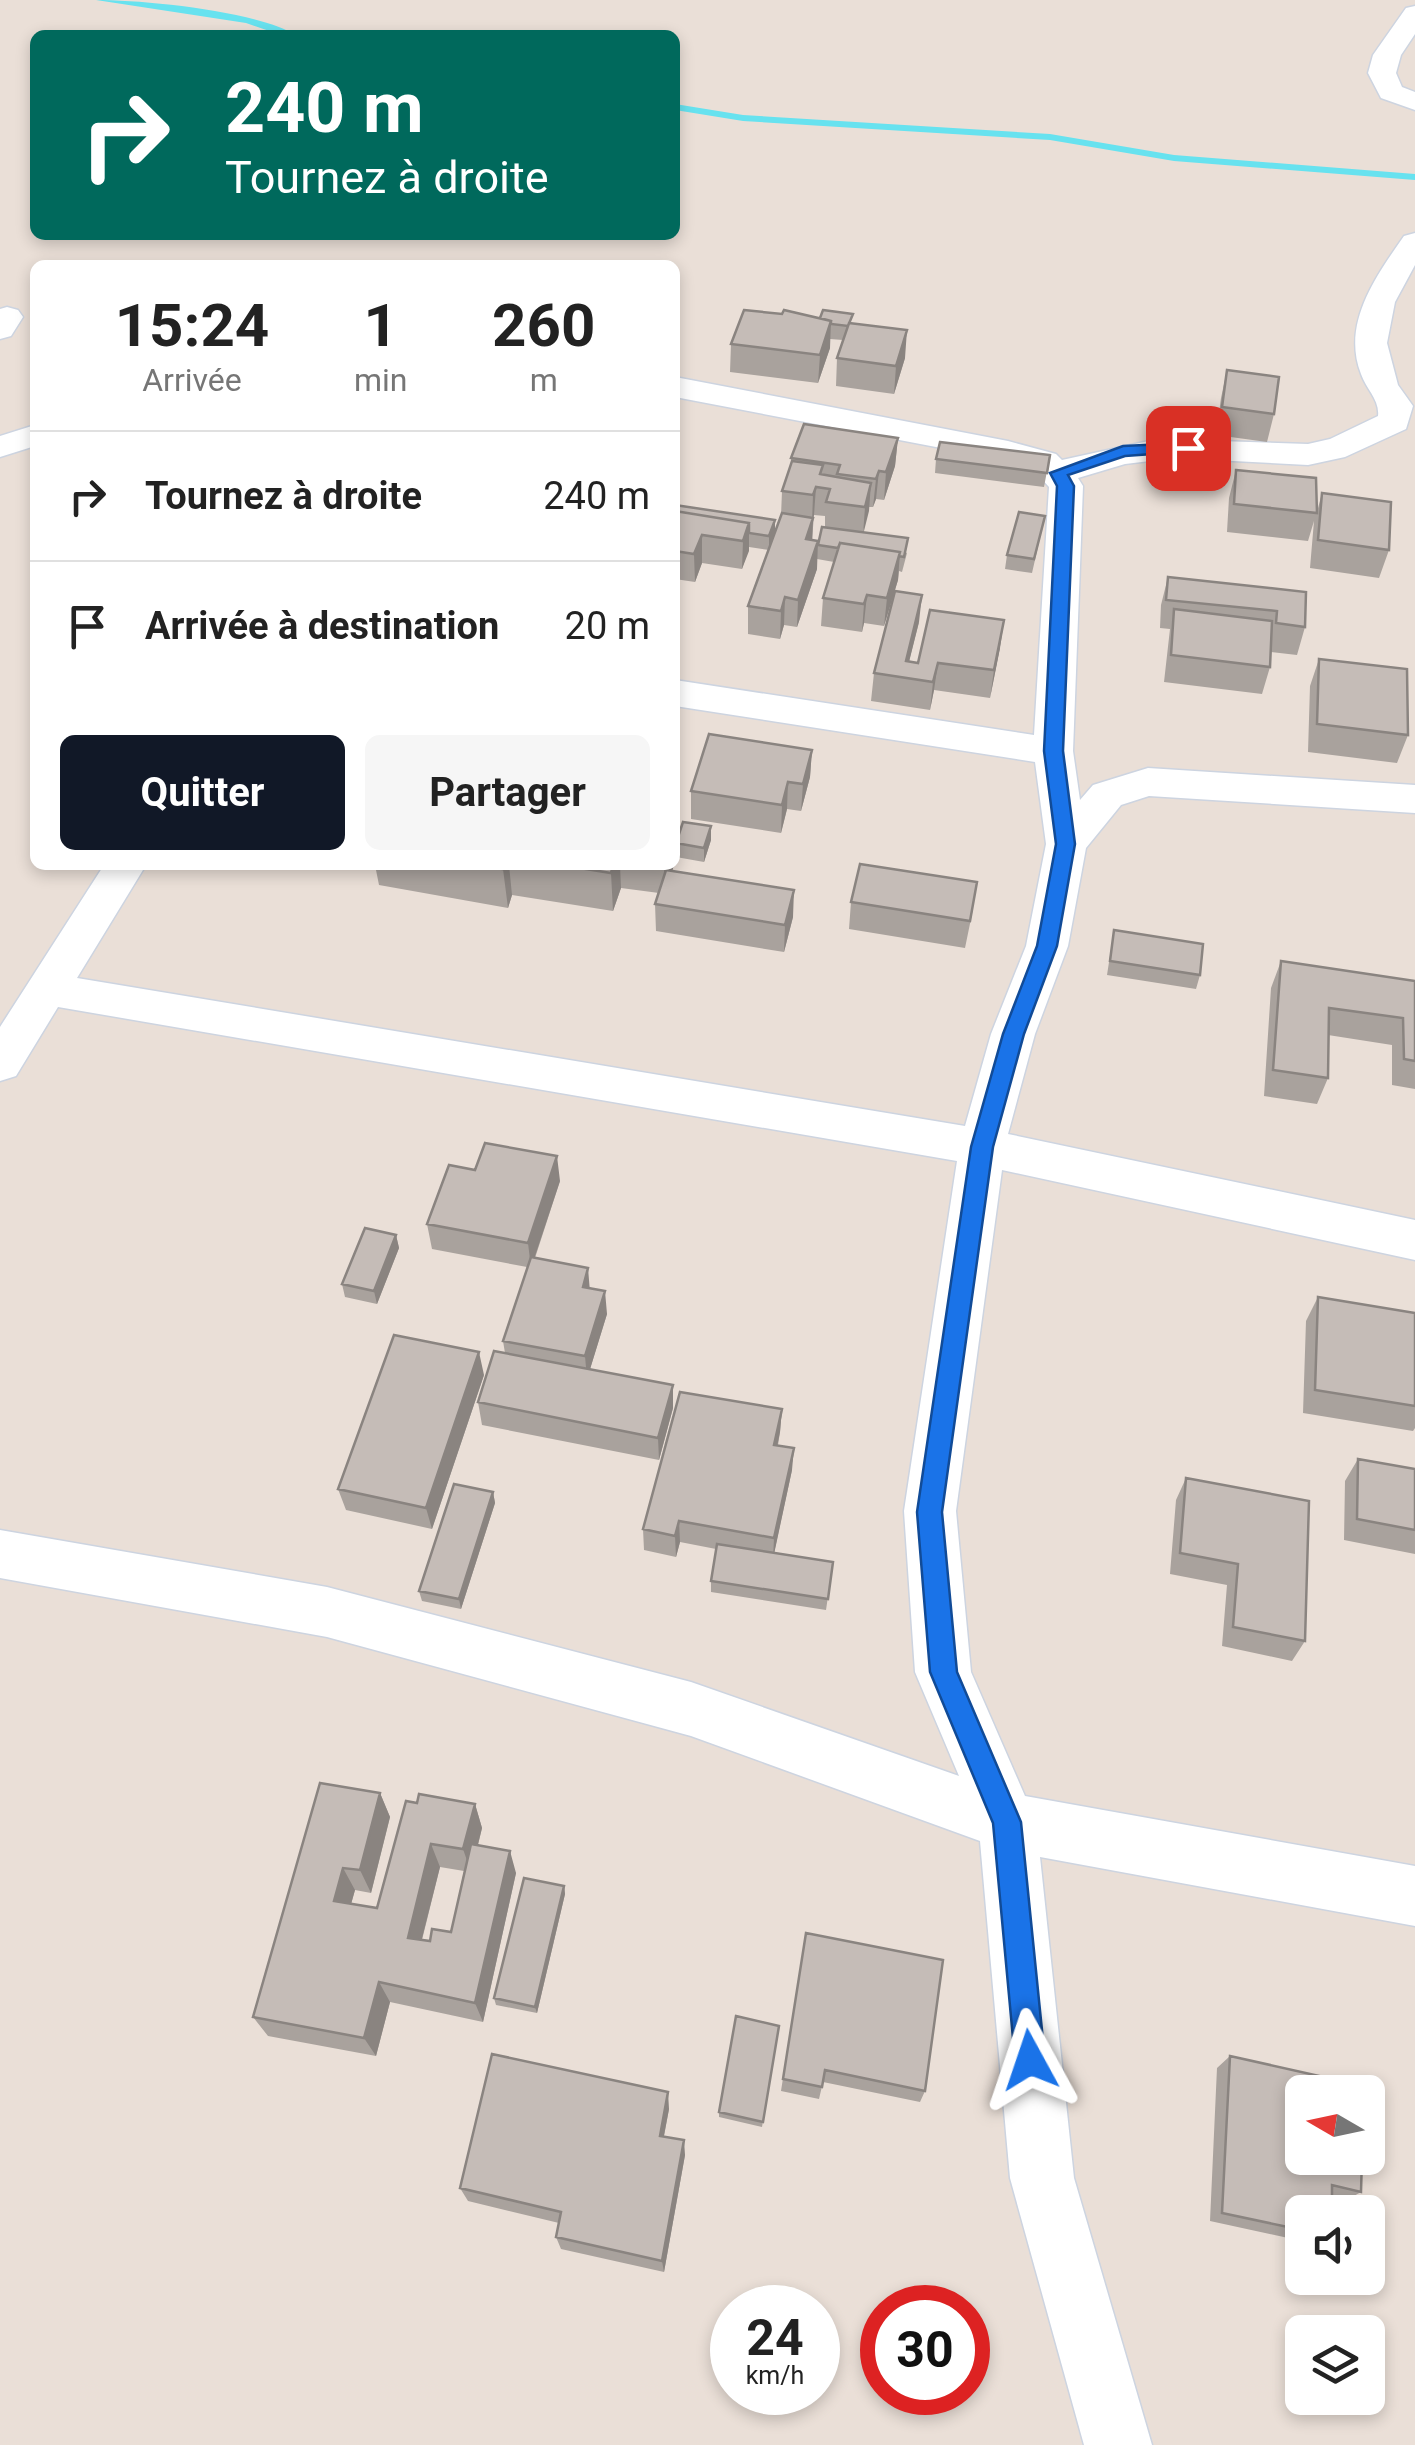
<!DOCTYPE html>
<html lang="fr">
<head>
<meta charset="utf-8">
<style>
  body { margin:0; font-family:Roboto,sans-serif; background:#f6f6f6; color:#222; height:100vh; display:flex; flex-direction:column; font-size:38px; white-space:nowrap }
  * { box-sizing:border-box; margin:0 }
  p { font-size:32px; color:#767676 }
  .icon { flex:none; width:55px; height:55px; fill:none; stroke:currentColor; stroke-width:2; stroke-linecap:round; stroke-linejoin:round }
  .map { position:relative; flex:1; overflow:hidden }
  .sheet { position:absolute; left:30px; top:260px; width:650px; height:610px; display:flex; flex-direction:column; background:#fff; border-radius:15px; box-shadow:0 5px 15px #0003 }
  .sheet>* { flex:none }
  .guide { position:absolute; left:30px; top:30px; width:650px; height:210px; border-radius:15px; box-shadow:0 5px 15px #0003; background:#00695c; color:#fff; overflow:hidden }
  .needle { width:65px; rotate:279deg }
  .controls { position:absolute; left:1285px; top:2075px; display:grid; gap:20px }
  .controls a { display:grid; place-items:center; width:100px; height:100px; border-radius:15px; background:#fff; box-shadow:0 5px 15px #0003; font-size:50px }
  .speed { position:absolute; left:710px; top:2285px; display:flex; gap:20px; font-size:50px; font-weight:700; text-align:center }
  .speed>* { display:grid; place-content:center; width:130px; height:130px; border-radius:50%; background:#fff; box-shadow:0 5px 15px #0003; line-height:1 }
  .speed small { font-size:25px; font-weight:400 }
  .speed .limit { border:15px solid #d22; background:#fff; color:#111 }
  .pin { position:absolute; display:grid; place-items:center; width:85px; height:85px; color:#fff; margin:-42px; border-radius:20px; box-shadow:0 5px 15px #0006 }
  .me { position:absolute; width:110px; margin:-55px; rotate:355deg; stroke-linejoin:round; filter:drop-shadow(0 0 8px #0008) }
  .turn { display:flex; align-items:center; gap:35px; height:210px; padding:0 30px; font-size:45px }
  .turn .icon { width:130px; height:130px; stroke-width:2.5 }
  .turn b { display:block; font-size:70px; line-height:85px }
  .eta { display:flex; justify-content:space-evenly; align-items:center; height:170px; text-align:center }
  .eta b { font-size:60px; font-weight:700; line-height:70px }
  .primary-button { display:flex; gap:20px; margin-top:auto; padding:20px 30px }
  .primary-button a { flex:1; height:115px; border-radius:15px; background:#111827; color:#fff; font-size:40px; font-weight:700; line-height:115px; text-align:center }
  .primary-button a+a { background:#f6f6f6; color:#222 }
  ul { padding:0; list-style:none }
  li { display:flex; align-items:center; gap:30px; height:130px; padding:0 30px; border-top:2px solid #e0e0e0 }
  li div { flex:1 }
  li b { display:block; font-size:38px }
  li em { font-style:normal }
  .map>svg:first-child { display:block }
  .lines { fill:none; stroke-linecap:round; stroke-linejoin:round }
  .stream { fill:#67e2ef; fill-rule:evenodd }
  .minor-casing { stroke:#cdd4e0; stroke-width:3 }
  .minor { fill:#fff; fill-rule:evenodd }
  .wall { fill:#a9a29d; fill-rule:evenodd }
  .shaded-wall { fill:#8a8480 }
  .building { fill:#c5bcb7; stroke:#8a8480; stroke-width:2.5 }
  .route { fill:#1a73e8; stroke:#114b97; stroke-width:2.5 }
</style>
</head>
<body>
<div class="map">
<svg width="1415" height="2445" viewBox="0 0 1415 2445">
  <rect width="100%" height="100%" fill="#eadfd7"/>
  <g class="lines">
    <path class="stream" d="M96,0C145,0 256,11 296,35H281L246,23Z
      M675,104L743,115L1050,134L1174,155L1415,174V180L1174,161L1050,140L743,121L675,110Z"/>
    <defs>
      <path id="minor" d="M1415,6V34L1401,55L1396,73L1402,87L1415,92V110L1381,98L1368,73L1373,55L1406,8Z
        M1415,233V265L1395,302L1387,343L1398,385L1413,406L1406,429L1345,457L1308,465L1175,458L1125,464L1078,478L1083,486L1073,751L1080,800L1093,785L1148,768L1415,785V813L1149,796L1121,805L1086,848L1068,946L1035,1034L1008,1134L1415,1220V1260L1002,1170L956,1511L971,1672L1025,1796L1415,1866V1926L1040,1857L1074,2178L1152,2445H1084L1010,2178L980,1841L691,1736L327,1637L0,1578V1530L327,1587L691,1682L959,1776L915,1672L904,1511L957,1161L58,1007L16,1076L0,1081V1027L104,865H146L77,978L965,1126L991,1034L1026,946L1046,844L1035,762L675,706V680L1034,735L1049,487L1032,468L1004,460L675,397V377L1008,441L1056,454L1062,460L1158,439L1308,444L1330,439L1378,416C1380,400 1366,389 1361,374C1341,323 1377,275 1404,236Z
        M7,307L18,310L23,317L11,336L0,339V309Z
        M35,425V446L0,457V436Z"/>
    </defs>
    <use href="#minor" class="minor-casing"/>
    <use href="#minor" class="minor"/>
  </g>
  <path class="wall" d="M820,318L852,323L905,358L894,394L836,386L837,358L843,340L830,339V348L818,383L730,372L731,344Z
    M1227,370L1274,414L1267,442L1216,435L1221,398Z
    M898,438L895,466L884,500L876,499L873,507H869L863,532L907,553L902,572L899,571L898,580L884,626L864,623L862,632L821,626L823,598L834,562L817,559V569L797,627L784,625L780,639L748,634V606L769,550L749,547L742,569L702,563L695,582L675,579V505L775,520V533L781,516L782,491L791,466V458ZM814,515L825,516V527L818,541L812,540Z
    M1050,455L1044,487L935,473L936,459Z
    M1236,470L1317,512L1322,493L1389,550L1379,578L1310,568L1314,521L1308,541L1227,532L1229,498Z
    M1045,516L1032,573L1005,569L1007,555Z
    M1168,577L1306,592L1305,627L1297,655L1271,652L1270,667L1262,694L1164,682L1170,629L1160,628L1161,605Z
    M919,622L909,661L918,663L1000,648L990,698L934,690L930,710L871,701L874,673Z
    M1319,659L1408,735L1397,763L1308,752L1310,686Z
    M812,750L810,777L801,811L787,809L781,833L691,819V791Z
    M711,840L704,862L676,857V843Z
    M375,865H674L672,871L793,917L784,952L656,931L655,904L659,893L621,888L613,911L512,895L508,908L379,885Z
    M851,902L973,909L965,948L849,929Z
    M1114,930L1200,975L1196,989L1107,975Z
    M1281,961L1415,981V1089L1392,1085V1045L1328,1035V1078L1317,1104L1264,1096L1271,988Z
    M560,1181L535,1258L590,1288L607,1314L590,1369L673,1385V1408L659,1460L482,1425L478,1402L505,1353L503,1341L527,1267L432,1249L427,1224Z
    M396,1235L399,1248L377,1304L345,1297L342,1284Z
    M1318,1297L1415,1313V1428L1413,1431L1303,1413L1306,1321Z
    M484,1375L432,1529L346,1510L338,1489Z
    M782,1409L780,1432L778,1445L792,1470L774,1553L833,1562L826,1610L711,1592V1581L716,1549L680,1542L676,1557L644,1550L643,1529Z
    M1358,1459L1415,1469V1554L1344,1540L1345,1481Z
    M1186,1478L1305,1641L1292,1661L1222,1646L1227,1585L1170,1574L1176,1500Z
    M493,1492L495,1503L461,1609L422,1601L419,1591Z
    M380,1793L390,1817L371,1893L355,1890L351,1904L377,1908L417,1803L475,1804L482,1828L478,1845L516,1873L483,2022L390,2002L376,2056L268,2036L253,2017ZM440,1867L464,1871L451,1932L430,1941L422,1940Z
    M564,1886L565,1894L537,2013L496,2005L494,1998Z
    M806,1933L925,2091L920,2102L823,2082L819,2099L781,2091Z
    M779,2026L762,2127L719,2117V2112Z
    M1230,2056L1361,2192L1345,2201L1332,2198L1302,2212V2241L1210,2221L1217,2068Z
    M669,2109L664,2136L685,2155L664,2272L561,2249L556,2237L559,2223L468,2201L460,2188Z"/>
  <path class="shaded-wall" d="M831,321L830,348L818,383L820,355Z
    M907,330L905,358L894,394L896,366Z
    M898,438L895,466L884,500L886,472Z
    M879,471L876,499L873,507L876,479Z
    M871,483L869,511L863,535L865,507Z
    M816,487L814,515L812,522L813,518L812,546L806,539L812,523L813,495Z
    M775,520V534L769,550V536Z
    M749,523V551L742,569L743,541Z
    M702,535V563L695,582L694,554Z
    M818,541L817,569L797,627L798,600Z
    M900,552L898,580L884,626L887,598Z
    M867,595L864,623L862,632L864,604Z
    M922,595L919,622L905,678L906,661Z
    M785,597L784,625L780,639L781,611Z
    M1004,620L1000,648L990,698L994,670Z
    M938,663L934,690L930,710L933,682Z
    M812,750L810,777L801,811L803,784Z
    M788,782L787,809L781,833L782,805Z
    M711,826V840L704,862V848Z
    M505,865H509L512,895L508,908L503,869Z
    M613,865H620L621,888L613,911L611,873Z
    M664,865H674L665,894Z
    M794,890L793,917L784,952L785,925Z
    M557,1156L560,1181L531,1268L528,1243Z
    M396,1235L399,1248L377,1304L374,1291Z
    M588,1268L590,1292L583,1287Z
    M605,1291L607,1314L587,1379L585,1356Z
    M479,1352L484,1375L432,1529L426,1508Z
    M673,1385V1408L659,1460L658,1438Z
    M782,1409L780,1432L773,1467L774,1445Z
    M794,1448L792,1470L773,1559L774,1538Z
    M493,1492L495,1503L461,1609L459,1599Z
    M679,1521L680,1542L676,1557L675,1536Z
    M380,1793L390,1817L371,1893L360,1870Z
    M475,1804L482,1828L471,1872L463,1849Z
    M431,1844L440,1867L417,1958L408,1938Z
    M510,1851L516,1873L483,2022L475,2003Z
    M343,1868L355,1890L346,1922L334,1901Z
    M564,1886L565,1894L537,2013L535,2007Z
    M379,1982L390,2002L376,2056L364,2038Z
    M668,2092L669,2109L661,2151L660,2136Z
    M684,2140L685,2155L664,2272L662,2261Z"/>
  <path class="building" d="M744,310L782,314L784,310L831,321L820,355L731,344Z
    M823,310L853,314L848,326L831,324V321L820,318Z
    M849,323L907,330L896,366L837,358Z
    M1227,370L1279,377L1274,414L1222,407Z
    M804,424L898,438L886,472L879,471L876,479L837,474L840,465L791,458Z
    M940,442L1050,455L1047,473L936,459Z
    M792,461L823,465L820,474L871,483L865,507L826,502L830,489L816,487L813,495L782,491Z
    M1236,470L1316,478L1317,513L1234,504Z
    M1322,493L1391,502L1389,550L1318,540Z
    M675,505L775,520L769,536L749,533V523L675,511Z
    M675,511L749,523L743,541L702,535L694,554L675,551Z
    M1019,512L1045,516L1034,559L1007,555Z
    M782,513L813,518L806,539L818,541L798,600L785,597L781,611L748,606Z
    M822,527L908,538L904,557L899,556L900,552L840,543L838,548L818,545Z
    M840,543L900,552L887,598L867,595L864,604L823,598Z
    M1168,577L1306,592L1305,627L1276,623L1277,611L1166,600Z
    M895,591L922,595L906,661L918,663L930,610L1004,620L994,670L938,663L933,682L874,673Z
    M1174,609L1272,621L1270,667L1171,655Z
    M1319,659L1407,669L1408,735L1317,724Z
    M709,734L812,750L803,784L788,782L782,805L691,791Z
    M683,822L711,826L704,848L676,843Z
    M860,864L977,882L970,921L851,902Z
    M479,865H505L503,869Z
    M561,865H613L611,873Z
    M666,870L794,890L785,925L655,904Z
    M1114,930L1203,944L1200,975L1110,961Z
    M1281,961L1415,981V1061L1404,1059L1403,1018L1329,1008L1328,1078L1273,1070Z
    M485,1143L557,1156L528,1243L427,1224L449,1165L475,1170Z
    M365,1228L396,1235L374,1291L342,1284Z
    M531,1257L588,1268L583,1287L605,1291L585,1356L503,1341Z
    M1318,1297L1415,1313V1406L1315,1390Z
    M394,1335L479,1352L426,1508L338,1489Z
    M494,1351L673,1385L658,1438L478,1402Z
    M680,1392L782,1409L774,1445L794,1448L774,1538L679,1521L675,1536L643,1529Z
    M1358,1459L1415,1469V1530L1357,1519Z
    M1186,1478L1309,1501L1305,1641L1233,1627L1238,1564L1180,1553Z
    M454,1484L493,1492L459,1599L419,1591Z
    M717,1544L833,1562L828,1599L711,1581Z
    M320,1783L380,1793L360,1870L343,1868L334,1901L377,1908L406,1801L417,1803L419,1794L475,1804L463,1849L431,1844L408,1938L430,1941L432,1929L451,1932L471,1844L510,1851L475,2003L379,1982L364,2038L253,2017Z
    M524,1878L564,1886L535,2007L494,1998Z
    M806,1933L943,1960L925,2091L825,2070L822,2087L783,2079Z
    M736,2016L779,2026L763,2122L719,2112Z
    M492,2054L668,2092L660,2136L684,2140L662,2261L556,2237L561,2212L460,2188Z
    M1230,2056L1364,2086V2092H1302V2158H1362L1361,2192L1332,2185V2212H1302V2230L1222,2213Z"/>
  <path class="route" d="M1188,443L1197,448L1194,451L1125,456L1068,475L1074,486L1063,751L1075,844L1057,946L1024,1034L993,1147L942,1512L957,1672L1021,1822L1045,2060L1040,2070L1030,2075L1020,2070L1015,2060L993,1823L930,1672L917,1512L971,1147L1003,1034L1037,946L1056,844L1044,751L1057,486L1050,473L1123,446Z"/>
</svg>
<div class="controls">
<a><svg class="needle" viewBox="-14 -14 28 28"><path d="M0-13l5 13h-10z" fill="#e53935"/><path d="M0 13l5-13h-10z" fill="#767676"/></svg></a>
<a><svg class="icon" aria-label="sound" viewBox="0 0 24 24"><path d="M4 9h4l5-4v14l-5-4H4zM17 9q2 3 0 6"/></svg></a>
<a><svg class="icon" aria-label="layers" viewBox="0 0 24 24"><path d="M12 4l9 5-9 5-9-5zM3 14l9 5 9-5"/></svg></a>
</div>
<div class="speed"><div>24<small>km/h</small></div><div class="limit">30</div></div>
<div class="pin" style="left:1188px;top:448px;background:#d93025"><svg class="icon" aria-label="arrive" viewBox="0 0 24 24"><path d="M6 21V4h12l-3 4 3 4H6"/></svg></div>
<svg class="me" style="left:1030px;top:2060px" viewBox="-20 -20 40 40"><path d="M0-17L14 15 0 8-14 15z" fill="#1a73e8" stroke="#fff" stroke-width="4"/></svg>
<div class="guide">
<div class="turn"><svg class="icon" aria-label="right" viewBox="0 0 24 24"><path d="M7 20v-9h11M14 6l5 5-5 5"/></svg><div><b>240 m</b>Tournez à droite</div></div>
</div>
<section class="sheet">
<div class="eta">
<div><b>15:24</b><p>Arrivée</p></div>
<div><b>1</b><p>min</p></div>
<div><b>260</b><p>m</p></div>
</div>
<ul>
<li><svg class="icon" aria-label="right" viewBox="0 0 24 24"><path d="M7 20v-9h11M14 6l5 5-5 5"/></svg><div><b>Tournez à droite</b></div><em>240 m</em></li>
<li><svg class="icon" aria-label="arrive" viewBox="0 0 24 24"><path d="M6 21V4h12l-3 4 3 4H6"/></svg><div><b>Arrivée à destination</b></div><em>20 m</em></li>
</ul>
<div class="primary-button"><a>Quitter</a><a>Partager</a></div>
</section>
</div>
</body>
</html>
